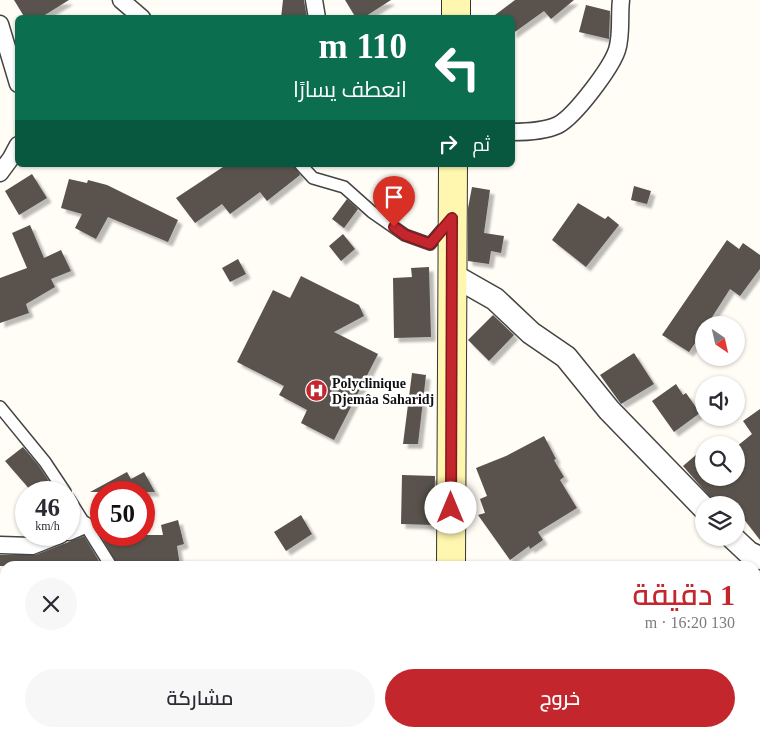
<!DOCTYPE html>
<html lang="ar">
<head>
<meta charset="utf-8">
<style>
  body { margin:0; font-family:"Times New Roman",Cairo,serif; background:#f7f7f7; color:#2b2b33; direction:rtl; height:100vh; display:flex; flex-direction:column; font-size:19px; white-space:nowrap }
  * { box-sizing:border-box; margin:0 }
  p { font-size:16px; color:#7c7c81 }
  .icon { flex:none; width:28px; height:28px; fill:none; stroke:currentColor; stroke-width:2; stroke-linecap:round; stroke-linejoin:round }
  .map { position:relative; flex:1; overflow:hidden; direction:ltr }
  .panel { position:absolute; left:0px; top:561px; width:760px; height:176px; display:flex; flex-direction:column; background:#fff; border-radius:15px 15px 0 0; box-shadow:0 1px 4px #0004; direction:rtl }
  .panel>* { flex:none }
  .top-card { position:absolute; left:15px; top:15px; width:500px; height:152px; border-radius:8px; box-shadow:0 1px 4px #0004; direction:rtl; background:#0b6e4f; color:#fff; overflow:hidden }
  .needle { width:32px; rotate:146deg }
  .tools { position:absolute; left:695px; top:316px; display:grid; gap:10px }
  .tools a { display:grid; place-items:center; width:50px; height:50px; border-radius:50%; background:#fff; box-shadow:0 1px 4px #0004; font-size:25px }
  .speed { position:absolute; left:15px; top:481px; display:flex; gap:10px; font-size:25px; font-weight:700; text-align:center }
  .speed>* { display:grid; place-content:center; width:65px; height:65px; border-radius:50%; background:#fff; box-shadow:0 1px 4px #0004; line-height:1 }
  .speed small { font-size:12px; font-weight:400 }
  .speed .limit { border:8px solid #d22; background:#fff; color:#111 }
  .pin { position:absolute; display:grid; place-items:center; width:42px; height:42px; color:#fff; margin:-51px -21px; border-radius:50% 50% 50% 0; rotate:-45deg; box-shadow:0 0 5px #0007 }
  .pin .icon { rotate:45deg }
  .me { position:absolute; width:55px; margin:-28px; rotate:0deg; stroke-linejoin:round; filter:drop-shadow(0 0 4px #0008) }
  .turn { display:flex; align-items:center; gap:18px; height:105px; padding:0 25px; font-size:22px }
  .turn .icon { width:65px; height:65px; stroke-width:2.5 }
  .turn b { display:block; font-size:35px; line-height:42px }
  .then { display:flex; align-items:center; height:48px; padding:0 25px; background:#0003; gap:10px; font-size:19px }
  .round { display:grid; place-items:center; flex:none; width:52px; height:52px; border-radius:26px; background:#f7f7f7 }
  .head { display:flex; align-items:center; justify-content:space-between; height:85px; padding:0 25px }
  h1 { font-size:30px; font-weight:600; line-height:38px; color:#c4262e }
  .action { display:flex; gap:10px; margin-top:auto; padding:10px 25px }
  .action a { flex:1; height:58px; border-radius:30px; background:#c4262e; color:#fff; font-size:20px; font-weight:600; line-height:58px; text-align:center }
  .action a+a { background:#f7f7f7; color:#2b2b33 }
  .map>svg:first-child { display:block }
  .building { fill:#5a524d; filter:url(#shadow) }
  .lines { fill:none; stroke-linecap:round; stroke-linejoin:round }
  .service-casing { stroke:#444; stroke-width:14 }
  .pedestrian-casing { stroke:#444; stroke-width:19 }
  .minor-casing { stroke:#444; stroke-width:25 }
  .secondary-casing { stroke:#333; stroke-width:30 }
  .service { stroke:#fff; stroke-width:11 }
  .pedestrian { stroke:#fff; stroke-width:16 }
  .minor { stroke:#fff; stroke-width:22 }
  .secondary { stroke:#fff6b0; stroke-width:28 }
  .route-casing { stroke:#7f191e; stroke-width:12 }
  .route { stroke:#c4262e; stroke-width:9 }
  .labels { text-anchor:middle; stroke-width:5; stroke-linejoin:round; paint-order:stroke }
  .poi-label { font-size:14px; font-weight:bold; fill:#111; stroke:#fff; text-anchor:start }
</style>
</head>
<body>
<div class="map">
<svg width="760" height="737" viewBox="0 0 760 737">
  <defs>
    <filter id="shadow"><feDropShadow dx="4.5" dy="4.5" stdDeviation="1" flood-color="#0004"/></filter>
  </defs>
  <rect width="100%" height="100%" fill="#fffdf5"/>
  <path class="building" d="M14,0H69L40,18H25Z
    M283,0H304L307,18H281Z
    M345,0H391L363,18H356Z
    M515,0H574L551,19L544,11L512,34V18H491Z
    M586,5L610,11L609,39L579,32Z
    M226,165H294L300,175L267,201L260,192L230,214L222,204L195,223L176,198Z
    M32,174L47,198L19,215L5,191Z
    M69,179L87,183L88,180L107,185L178,220L168,242L108,217L96,239L75,228L82,214L61,208Z
    M634,186L651,191L647,204L631,200Z
    M472,187L490,190L484,233L504,236L501,253L491,251L489,264L468,261V208Z
    M347,199L358,209L344,228L332,219Z
    M578,203L605,219L608,216L619,225L586,267L552,240Z
    M30,225L44,258L61,250L71,271L51,279L55,287L26,304L29,313L0,323V278L27,268L12,233Z
    M343,234L355,249L341,261L329,246Z
    M727,240L739,249L743,243L760,255V269L740,296L730,289L707,325H704V330L689,352L662,335Z
    M238,259L246,274L230,282L222,268Z
    M429,267L431,337L394,338L393,278L412,277L411,268Z
    M301,276L359,305L364,316L334,332L378,354L334,440L301,423L307,410L279,395L284,386L237,362L273,290L290,298Z
    M493,315L514,335L489,361L468,340Z
    M634,353L654,384L621,404L600,375Z
    M412,373L426,375L418,444H403Z
    M676,384L683,395L686,393L700,413L674,432L652,401Z
    M760,409V540L736,509V505H717L683,466L704,448V478H736V447L752,434L743,421Z
    M544,436L556,459L554,460L564,477L560,480L577,508L538,532L543,540L530,549L529,546L510,560L478,515L485,513L480,499L487,496L476,468L506,456Z
    M23,447L39,466L56,492H32L5,461Z
    M127,472L131,479L144,472L155,492H90Z
    M402,475L435,476L434,525L401,524Z
    M301,515L312,534L286,551L274,532Z
    M178,520L184,544L177,546L180,566H118L95,526L101,523V535H163L161,525Z
    M84,536L102,566H0V555H35Z"/>
  <g class="lines">
    <defs>
      <path id="service" d="M301,165L313,178L344,187L372,212L405,235L430,244L448,223
        M0,407L45,462L65,492
        M69,499L111,566
        M254,732L256,737"/>
      <path id="pedestrian" d="M121,0L142,18
        M314,0L317,18
        M0,24L18,84
        M512,132C526,132 545,131 558,125C575,116 611,68 617,50C622,35 619,16 621,0
        M0,173L11,158L18,145
        M69,532L85,525
        M0,545L32,546L60,535"/>
      <path id="minor" d="M451,274L495,299L531,333L566,357L609,410L704,508
        M733,538L749,553L760,558
        M682,732L685,737"/>
      <path id="secondary" d="M456,18V0
        M451,566L453,165
        M421,737L423,732"/>
    </defs>
    <use href="#service" class="service-casing"/>
    <use href="#pedestrian" class="pedestrian-casing"/>
    <use href="#minor" class="minor-casing"/>
    <use href="#secondary" class="secondary-casing"/>
    <use href="#service" class="service"/>
    <use href="#pedestrian" class="pedestrian"/>
    <use href="#minor" class="minor"/>
    <use href="#secondary" class="secondary"/>
  </g>
  <g class="lines">
    <defs>
      <path id="route" d="M394,227L405,235L430,244L452,218L451,508"/>
    </defs>
    <use href="#route" class="route-casing"/>
    <use href="#route" class="route"/>
  </g>
  <defs>
    <symbol id="hospital-disc" viewBox="-11 -11 22 22"><circle r="9.5" fill="#c4262e" stroke="#fff"/><path d="M-5-5h3v3.5h4V-5h3V5h-3V1.5h-4V5h-3Z" fill="#fff"/></symbol>
  </defs>
  <g fill-rule="evenodd">
    <use href="#hospital-disc" x="304" y="378" width="25" height="25"/>
  </g>
  <g class="labels">
    <g class="poi-label">
      <text x="332" y="388">Polyclinique<tspan x="332" dy="16">Djemâa Saharidj</tspan></text>
    </g>
  </g>
</svg>
<div class="tools">
<a><svg class="needle" viewBox="-14 -14 28 28"><path d="M0-13l5 13h-10z" fill="#e53935"/><path d="M0 13l5-13h-10z" fill="#7c7c81"/></svg></a>
<a><svg class="icon" aria-label="sound" viewBox="0 0 24 24"><path d="M4 9h4l5-4v14l-5-4H4zM17 9q2 3 0 6"/></svg></a>
<a><svg class="icon" aria-label="search" viewBox="0 0 24 24"><circle cx="10" cy="10" r="6"/><path d="M15 15l6 6"/></svg></a>
<a><svg class="icon" aria-label="layers" viewBox="0 0 24 24"><path d="M12 4l9 5-9 5-9-5zM3 14l9 5 9-5"/></svg></a>
</div>
<div class="speed"><div>46<small>km/h</small></div><div class="limit">50</div></div>
<div class="pin" style="left:394px;top:227px;background:#d93025"><svg class="icon" aria-label="arrive" viewBox="0 0 24 24"><path d="M6 21V4h12l-3 4 3 4H6"/></svg></div>
<svg class="me" style="left:451px;top:508px" viewBox="-20 -20 40 40"><circle r="19" fill="#fff"/><path d="M0-13L10 11 0 6-10 11z" fill="#c4262e"/></svg>
<div class="top-card">
<div class="turn"><svg class="icon" aria-label="left" viewBox="0 0 24 24"><path d="M17 20v-9H6M10 6l-5 5 5 5"/></svg><div><b>110 m</b>انعطف يسارًا</div></div>
<div class="then">ثم<svg class="icon" aria-label="right" viewBox="0 0 24 24"><path d="M7 20v-9h11M14 6l5 5-5 5"/></svg></div>
</div>
<section class="panel">
<div class="head"><div><h1>1 دقيقة</h1><p>130 m · 16:20</p></div><a class="round"><svg class="icon" aria-label="close" viewBox="0 0 24 24"><path d="M6 6l12 12M18 6L6 18"/></svg></a></div>
<div class="action"><a>خروج</a><a>مشاركة</a></div>
</section>
</div>
</body>
</html>
